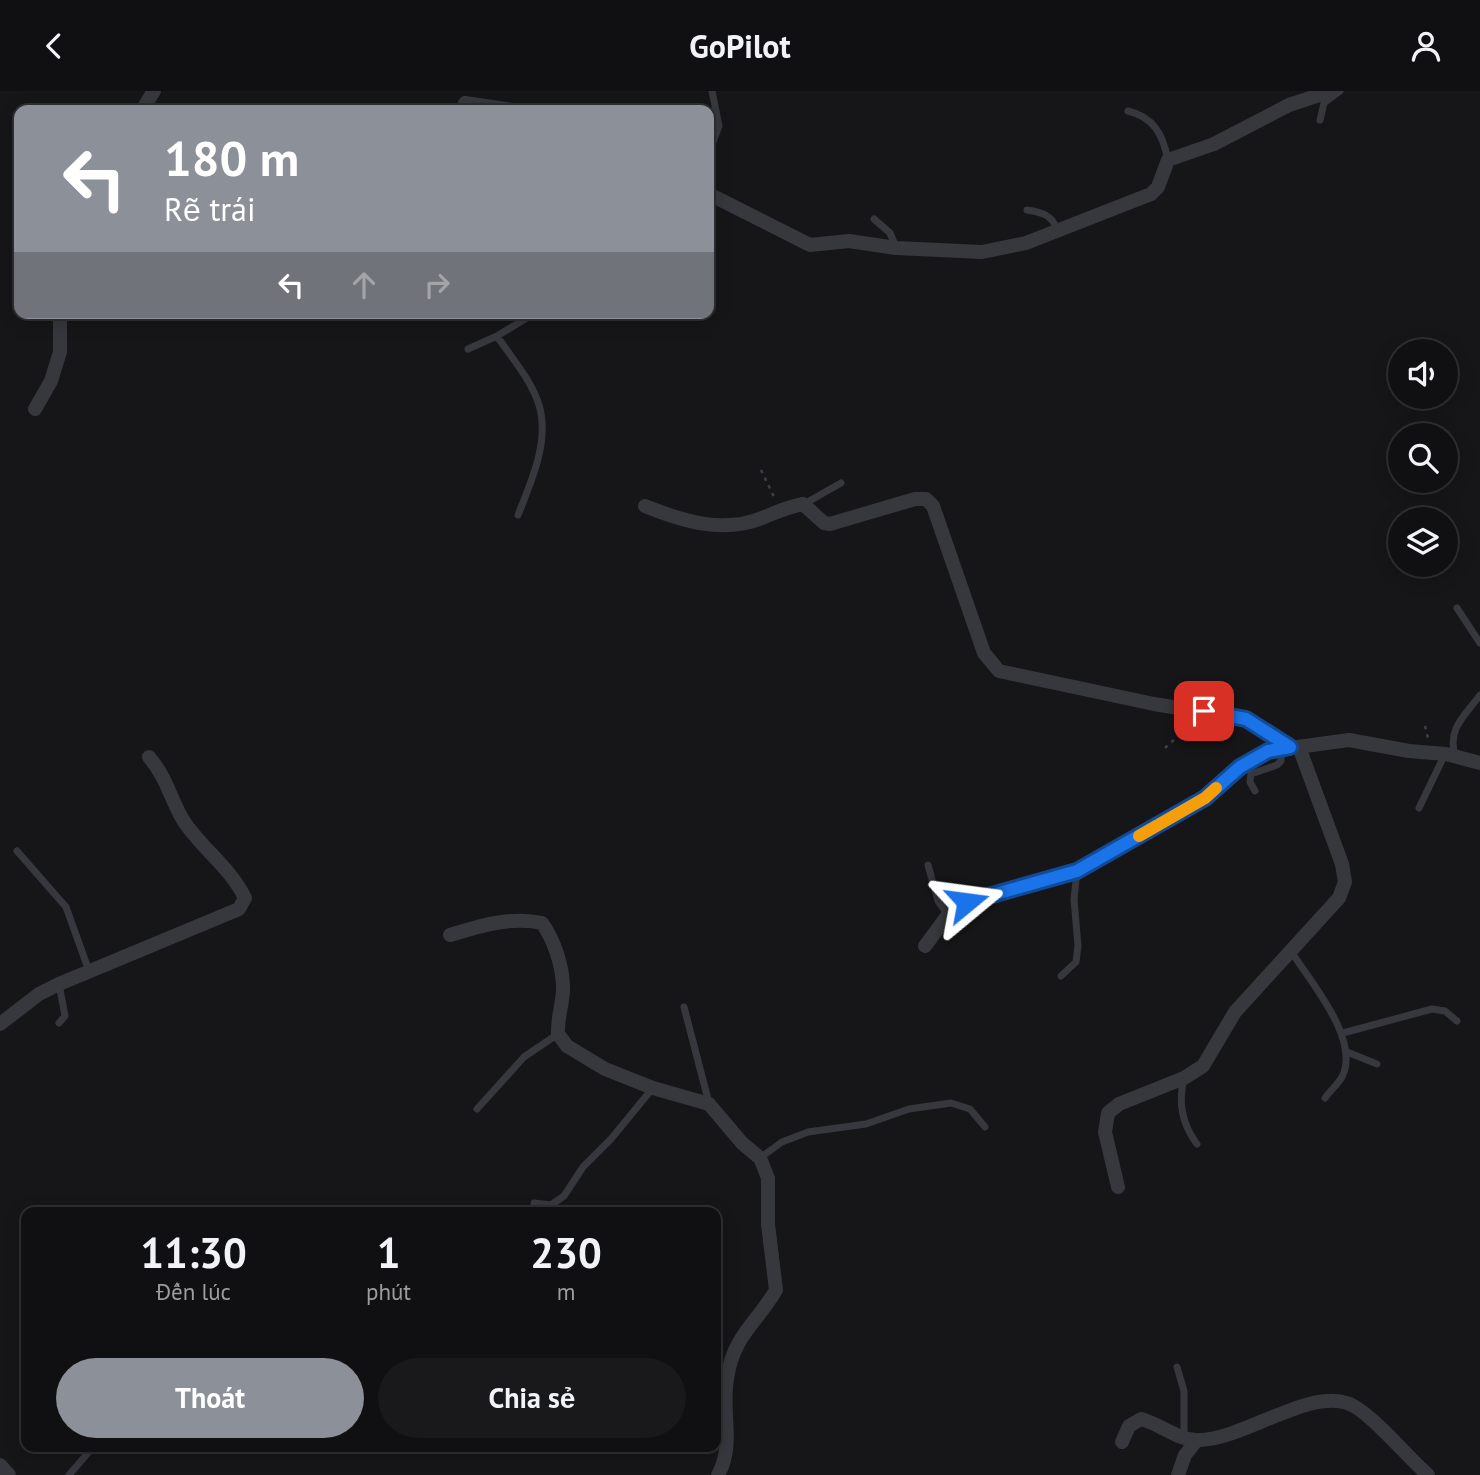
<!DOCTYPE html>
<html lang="vi">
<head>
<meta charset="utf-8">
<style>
  body { margin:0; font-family:"PT Sans",sans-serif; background:#19191b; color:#f1f3f6; height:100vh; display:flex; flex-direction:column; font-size:26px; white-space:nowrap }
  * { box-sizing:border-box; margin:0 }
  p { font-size:23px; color:#9c9d9f }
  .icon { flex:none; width:38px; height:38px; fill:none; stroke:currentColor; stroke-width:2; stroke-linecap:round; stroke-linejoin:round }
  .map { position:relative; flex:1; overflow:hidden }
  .details { position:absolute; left:21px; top:1116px; width:700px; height:245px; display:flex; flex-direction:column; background:#101012; border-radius:14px; box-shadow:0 4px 18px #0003,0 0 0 2px #303032 }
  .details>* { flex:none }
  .banner { position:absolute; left:14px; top:14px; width:700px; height:214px; border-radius:14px; box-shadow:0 4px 18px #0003,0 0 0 2px #303032; background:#8c9099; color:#fff; overflow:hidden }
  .controls { position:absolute; left:1388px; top:248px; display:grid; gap:14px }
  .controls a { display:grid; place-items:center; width:70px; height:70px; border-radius:50%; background:#101012; box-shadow:0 4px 18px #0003,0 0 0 2px #303032; font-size:35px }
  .pin { position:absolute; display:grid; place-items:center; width:60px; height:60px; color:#fff; margin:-30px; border-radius:14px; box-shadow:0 4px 10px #0006 }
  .me { position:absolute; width:77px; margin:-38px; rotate:74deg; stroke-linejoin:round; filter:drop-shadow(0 0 5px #0008) }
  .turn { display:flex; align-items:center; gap:24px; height:147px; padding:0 35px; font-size:32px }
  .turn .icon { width:91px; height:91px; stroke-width:2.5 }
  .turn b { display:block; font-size:49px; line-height:60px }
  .lanes { display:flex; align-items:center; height:66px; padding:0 35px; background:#0003; justify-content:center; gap:35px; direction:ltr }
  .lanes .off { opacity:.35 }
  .eta { display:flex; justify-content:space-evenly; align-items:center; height:119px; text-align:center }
  .eta b { font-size:42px; font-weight:700; line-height:49px }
  .action { display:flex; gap:14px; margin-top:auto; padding:14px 35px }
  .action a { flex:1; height:80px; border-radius:42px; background:#8c9099; color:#fff; font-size:28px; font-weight:700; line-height:80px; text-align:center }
  .action a+a { background:#19191b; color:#f1f3f6 }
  header { display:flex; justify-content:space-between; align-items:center; height:91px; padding:0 35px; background:#101012; font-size:32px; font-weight:700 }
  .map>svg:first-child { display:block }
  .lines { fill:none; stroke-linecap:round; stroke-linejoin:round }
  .path { stroke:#3d3f44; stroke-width:2.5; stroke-dasharray:3.5 5; stroke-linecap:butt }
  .service { stroke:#37383d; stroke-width:7 }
  .minor { stroke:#37383d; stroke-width:14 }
  .route-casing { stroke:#114b97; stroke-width:18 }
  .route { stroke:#1a73e8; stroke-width:12 }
  .slow { stroke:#f59e0b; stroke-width:12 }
</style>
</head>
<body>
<header><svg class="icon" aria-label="back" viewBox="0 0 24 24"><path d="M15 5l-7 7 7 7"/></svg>GoPilot<svg class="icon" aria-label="person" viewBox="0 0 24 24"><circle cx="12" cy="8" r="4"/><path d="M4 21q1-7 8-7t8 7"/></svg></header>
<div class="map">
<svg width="1480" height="1384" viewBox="0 0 1480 1384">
  <rect width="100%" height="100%" fill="#161618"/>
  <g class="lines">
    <path class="path" d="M761,379L775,408
      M1425,635L1428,647
      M1165,657L1192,632"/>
    <path class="service" d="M1128,20C1154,26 1163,44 1168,69
      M1320,29L1324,12L1340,0
      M709,62L719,35L712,0
      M1027,119C1041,121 1052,124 1057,138
      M874,128L890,142L896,156
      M497,245C511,266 532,290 539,314C550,350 531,391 518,424
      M468,258L497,245L535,222
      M804,413L841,392
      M1457,517L1480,552
      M1455,665C1447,637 1465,625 1480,604
      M1255,700L1250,691L1251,683L1277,674L1281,670V658
      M1419,717L1445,663
      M17,760L66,816L89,880
      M928,774L938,810L948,824
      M1291,860C1310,891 1361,948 1342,986C1338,993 1330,1000 1325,1007
      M1061,885L1076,871L1078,855L1074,808L1077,780
      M684,916L709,1012
      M59,932L65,925L59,893
      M1343,942L1432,918L1445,920L1457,930
      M1347,961L1377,973
      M1184,988C1178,1011 1182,1033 1197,1053
      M477,1018L524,966L558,943
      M760,1067L782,1051L808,1041L866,1033L909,1018L951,1012L970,1018L985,1036
      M534,1112L551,1114L564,1105L583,1076L611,1048L652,998
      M1177,1276L1184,1300V1346
      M69,1384L93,1356"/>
    <path class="minor" d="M465,12L512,19
      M142,19L154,0
      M709,103L810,154L849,150L896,157L982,161L1026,152L1151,103L1158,96L1168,69L1214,53L1289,14L1331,0
      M35,318L51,290L60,261V222
      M645,415C682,430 723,443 762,427C777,421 787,416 803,413L824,432L830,433L915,408H926L933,415L984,562L999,580L1154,613L1246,628L1290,656
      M450,844C479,835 512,825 542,832C554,849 562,873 563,894C564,910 557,926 558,943L567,955L605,978L653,997L709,1013L742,1052L760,1067L768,1087V1133L776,1199C756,1233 733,1245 727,1288C721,1322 735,1353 718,1384
      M925,855L948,824L967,812L1078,780L1101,768L1205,707L1240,676L1268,660L1349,649L1409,660L1446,663L1480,672
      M0,933L39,903L59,893L239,818L245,807C230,776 201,757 183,729C170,707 167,687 149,666
      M1118,1096L1105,1041L1108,1022L1119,1013L1184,987L1203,975L1235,921L1339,807L1345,791L1342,773L1299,656
      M1122,1351L1129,1335L1141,1328C1160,1333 1176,1348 1196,1349C1240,1351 1306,1298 1347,1312C1369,1319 1408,1367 1428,1384
      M0,1374L9,1384
      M1178,1384L1185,1364L1197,1349"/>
  </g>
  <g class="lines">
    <defs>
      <path id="route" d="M967,811L1077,780L1205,707L1240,676L1268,660L1290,656L1246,628L1204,620"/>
    </defs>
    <use href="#route" class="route-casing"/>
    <use href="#route" class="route"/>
    <path class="slow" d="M1139,745L1205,707L1216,697"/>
  </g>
</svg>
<div class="controls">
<a><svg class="icon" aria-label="sound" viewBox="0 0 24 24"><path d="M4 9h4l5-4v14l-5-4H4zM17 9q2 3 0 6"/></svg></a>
<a><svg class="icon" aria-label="search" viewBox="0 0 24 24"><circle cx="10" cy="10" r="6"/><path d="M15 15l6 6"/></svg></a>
<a><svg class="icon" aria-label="layers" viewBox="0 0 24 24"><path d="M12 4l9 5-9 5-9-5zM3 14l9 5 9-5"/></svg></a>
</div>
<div class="pin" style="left:1204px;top:620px;background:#d93025"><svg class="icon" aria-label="arrive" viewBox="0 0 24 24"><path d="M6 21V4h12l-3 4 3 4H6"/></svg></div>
<svg class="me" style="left:967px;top:811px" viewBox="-20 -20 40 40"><path d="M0-17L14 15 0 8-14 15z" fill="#1a73e8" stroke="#fff" stroke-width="4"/></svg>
<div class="banner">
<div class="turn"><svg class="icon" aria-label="left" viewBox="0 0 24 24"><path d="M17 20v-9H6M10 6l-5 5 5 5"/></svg><div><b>180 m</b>Rẽ trái</div></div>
<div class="lanes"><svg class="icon" aria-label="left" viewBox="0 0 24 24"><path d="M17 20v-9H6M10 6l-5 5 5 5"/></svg><svg class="icon off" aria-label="ahead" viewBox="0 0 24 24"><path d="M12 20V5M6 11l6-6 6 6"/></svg><svg class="icon off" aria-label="right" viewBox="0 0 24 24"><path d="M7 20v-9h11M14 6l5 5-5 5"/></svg></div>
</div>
<section class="details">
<div class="eta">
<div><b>11:30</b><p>Đến lúc</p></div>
<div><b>1</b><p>phút</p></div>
<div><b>230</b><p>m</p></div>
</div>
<div class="action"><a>Thoát</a><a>Chia sẻ</a></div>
</section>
</div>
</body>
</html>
